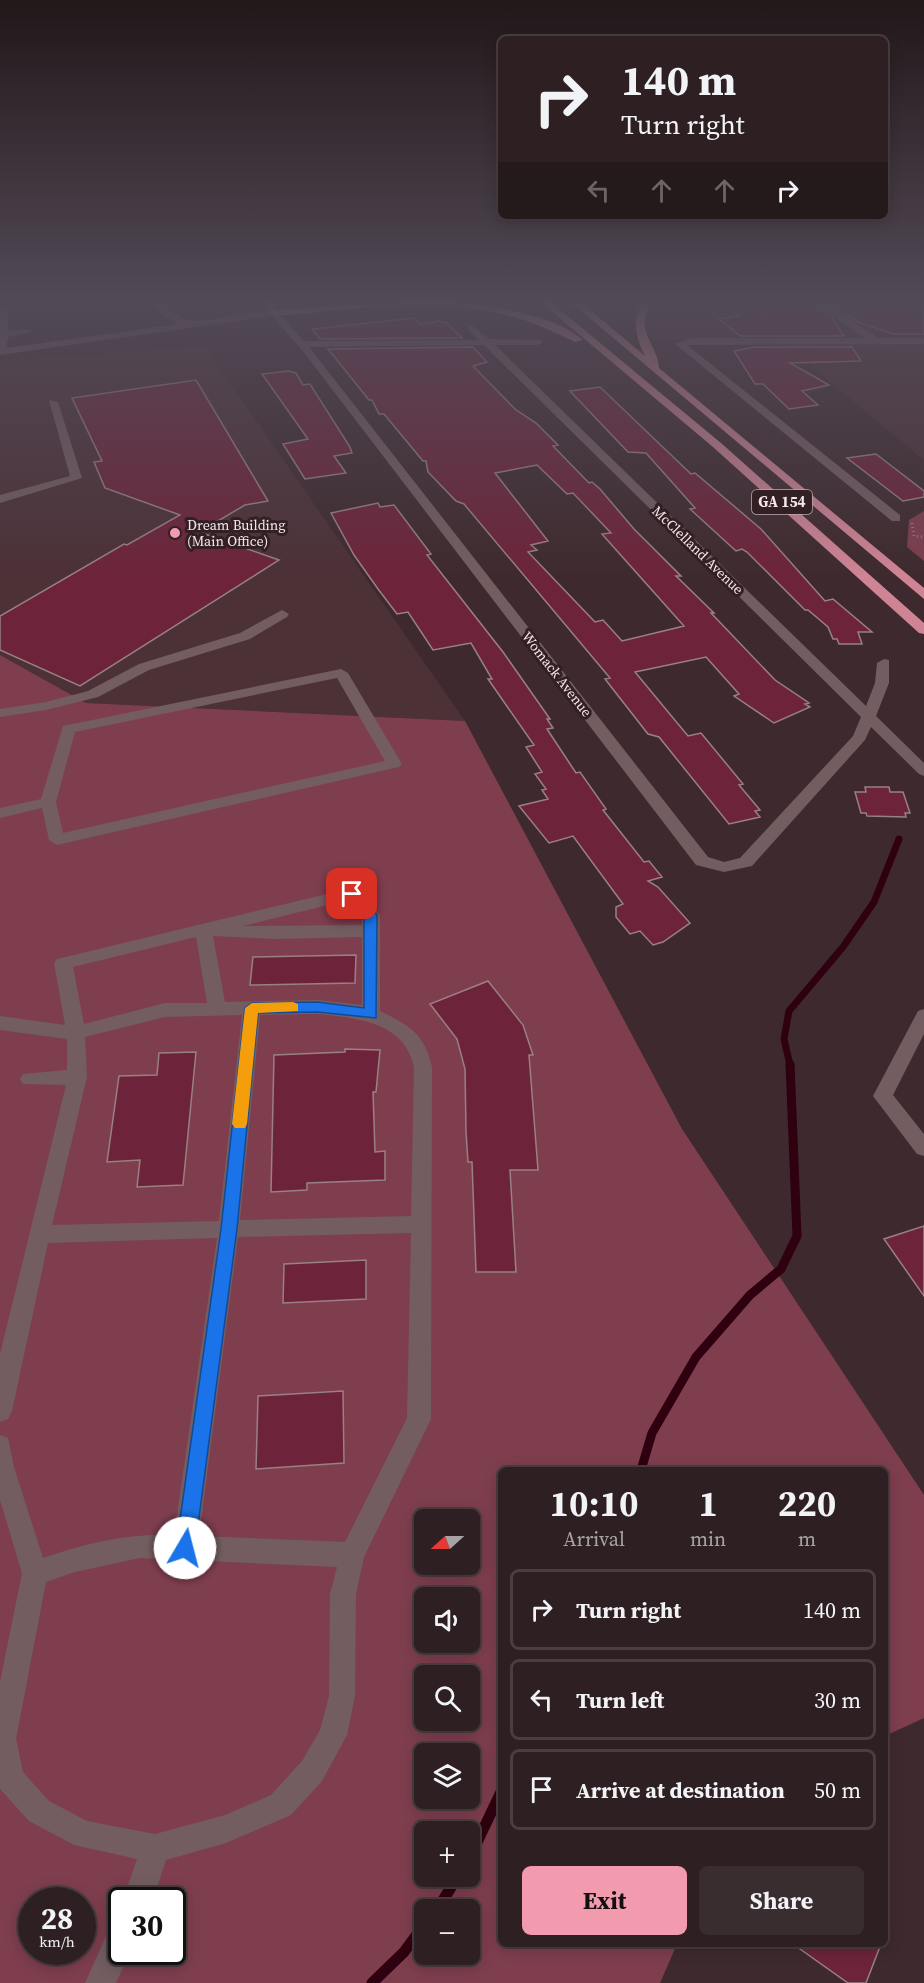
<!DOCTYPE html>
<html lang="en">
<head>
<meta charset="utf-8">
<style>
  body { margin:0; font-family:"Source Serif 4",serif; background:#3a2d2f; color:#f1f3f6; height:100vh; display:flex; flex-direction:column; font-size:22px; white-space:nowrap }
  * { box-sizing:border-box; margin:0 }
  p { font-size:20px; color:#a7a3a5 }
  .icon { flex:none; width:33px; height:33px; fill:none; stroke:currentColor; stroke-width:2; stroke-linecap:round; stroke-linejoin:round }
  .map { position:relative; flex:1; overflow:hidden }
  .details { position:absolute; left:498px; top:1467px; width:390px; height:480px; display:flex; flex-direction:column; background:#2e2022; border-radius:9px; box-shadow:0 3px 15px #0003,0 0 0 2px #493e40 }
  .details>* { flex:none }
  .banner { position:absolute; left:498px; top:36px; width:390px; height:183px; border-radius:9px; box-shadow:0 3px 15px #0003,0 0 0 2px #493e40; background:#2e2022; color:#f1f3f6; overflow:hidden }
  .needle { width:39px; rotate:249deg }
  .controls { position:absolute; left:414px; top:1509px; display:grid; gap:12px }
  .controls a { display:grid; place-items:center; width:66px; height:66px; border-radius:9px; background:#2e2022; box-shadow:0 3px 15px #0003,0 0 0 2px #493e40; font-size:30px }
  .speed { position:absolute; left:18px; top:1887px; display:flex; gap:12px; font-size:30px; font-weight:700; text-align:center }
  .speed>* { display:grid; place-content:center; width:78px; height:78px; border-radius:50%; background:#2e2022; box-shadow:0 3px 15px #0003,0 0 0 2px #493e40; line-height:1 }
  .speed small { font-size:15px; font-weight:400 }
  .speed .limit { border:3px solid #111; border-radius:9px; background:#fff; color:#111 }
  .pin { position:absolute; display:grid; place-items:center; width:51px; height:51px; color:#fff; margin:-26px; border-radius:12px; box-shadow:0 3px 9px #0006 }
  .me { position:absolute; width:66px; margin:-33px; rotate:8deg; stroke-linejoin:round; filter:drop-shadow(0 0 4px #0008) }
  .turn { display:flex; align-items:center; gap:21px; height:126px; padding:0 24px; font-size:27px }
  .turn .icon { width:78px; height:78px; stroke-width:2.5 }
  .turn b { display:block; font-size:42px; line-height:51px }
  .lanes { display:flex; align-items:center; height:57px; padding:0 24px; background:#0003; justify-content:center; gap:30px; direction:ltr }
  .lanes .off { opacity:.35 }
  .eta { display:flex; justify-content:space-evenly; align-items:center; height:102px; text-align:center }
  .eta b { font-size:36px; font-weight:700; line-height:42px }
  .button { display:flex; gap:12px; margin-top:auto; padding:12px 24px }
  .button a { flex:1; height:69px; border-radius:9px; background:#f29aae; color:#111; font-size:24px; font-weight:700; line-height:69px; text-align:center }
  .button a+a { background:#3a2d2f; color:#f1f3f6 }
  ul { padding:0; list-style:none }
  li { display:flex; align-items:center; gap:18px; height:81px; margin:0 12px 9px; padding:0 12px; border:3px solid #493e40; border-radius:9px }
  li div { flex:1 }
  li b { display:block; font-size:22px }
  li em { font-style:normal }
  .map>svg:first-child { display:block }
  .built { fill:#4c3137 }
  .green { fill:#7e3e4e; fill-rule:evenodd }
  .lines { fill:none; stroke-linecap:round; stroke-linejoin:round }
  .stream-far2 { stroke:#2f000f; stroke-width:7 }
  .stream-far1 { stroke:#2f000f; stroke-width:9 }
  .stream { stroke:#2f000f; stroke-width:11 }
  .building { fill:#6d243a; stroke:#988084; stroke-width:1.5; fill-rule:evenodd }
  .path { stroke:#938285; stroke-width:3; stroke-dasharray:1 3; stroke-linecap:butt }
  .minor { fill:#735d61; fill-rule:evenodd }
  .major { fill:#aa7480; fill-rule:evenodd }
  .highway { fill:#cf8495; fill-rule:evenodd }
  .route { fill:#1a73e8; stroke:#114b97; stroke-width:1.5 }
  .slow { fill:#f59e0b }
  .poi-dot { fill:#f29aae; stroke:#332024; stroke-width:2 }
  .labels { text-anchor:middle; stroke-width:6; stroke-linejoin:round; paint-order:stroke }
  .far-poi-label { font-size:14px; fill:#f4e6e9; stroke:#332024; text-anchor:start }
  .far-street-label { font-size:14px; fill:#f4e6e9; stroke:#332024 }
  .shield { fill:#332024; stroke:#baabae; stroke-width:1.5 }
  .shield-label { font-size:15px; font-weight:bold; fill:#f4e6e9 }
</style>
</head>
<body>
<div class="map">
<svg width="924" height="1983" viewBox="0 0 924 1983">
  <rect width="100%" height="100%" fill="#3e2a2e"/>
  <path class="built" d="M604,299H924V460L776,337L654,340Z
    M205,347L465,721L86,703L0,655V361Z"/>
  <path class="green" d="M924,511V561L907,547L909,520Z
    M0,655L86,703L465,721L682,1129L924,1495V1718L885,1736V1470H501V1944H677L660,1983H0ZM424,1520H470V1564H424ZM424,1598H470V1642H424ZM424,1676H470V1720H424ZM424,1754H470V1798H424ZM424,1832H470V1876H424ZM32,1900H82V1952H32ZM122,1900H172V1952H122ZM424,1910H470V1954H424Z"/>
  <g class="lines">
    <path class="stream-far2" d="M790,1065L784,1039L789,1011L843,947L874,902L899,839"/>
    <path class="stream-far1" d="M641,1470L652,1433L696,1357L750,1295L781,1269L797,1236L790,1064"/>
    <path class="stream" d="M470,1857L501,1792
      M437,1910L458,1876
      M372,1983L404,1952L424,1925"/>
  </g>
  <path class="building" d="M713,299H807L832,318L844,336H740L719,319L739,316Z
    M825,299H875L882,304L924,299V334H893L860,323Z
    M414,318L420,324L439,321L447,323L462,338L320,339L312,329Z
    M473,347L487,362L473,366L516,410L536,423L558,445L553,446L589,483L592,482L600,489L634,529L681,576H676L714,613H711L775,680L809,703L805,704L810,707L774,723L734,696L739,694L706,657L635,672L688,736L701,733L743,784L739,785L760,810L755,811L760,817L729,824L659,737L648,734L605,679L610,678L464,504L456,501L428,472L426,461H423L384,414H379L372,400H369L328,349ZM537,465L567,494L573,493L611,533L602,534L684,626L622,641L603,620L595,622L528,552L537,550L531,545L548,541L495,473Z
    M754,347H852L861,361L790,363L829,385L802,391L818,405L789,409L763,384H755L734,351Z
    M289,371L296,373L303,385L310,384L350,447L352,453L334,456L346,473L305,479L283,444L308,439L262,374Z
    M196,380L268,501L245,505L199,532L279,560L80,686L0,650V616L124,544L127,545L180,515L105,488L94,462L102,461L72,398Z
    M600,387L691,474L695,473L761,529L825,601L833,599L872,632H858L862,644H839L837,639H833L828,627L808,610H805L747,552L742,549L736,551L690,509L695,508L646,453L628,452L570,391Z
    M876,454L924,491V497L903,501L847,458Z
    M378,503L380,507L394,505L431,554L427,555L503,652L550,719H547L553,728L547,729L576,773L580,772L606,809L603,810L644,862L649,861L662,877L648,881L658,887L690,923L663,942L653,945L640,931L630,934L616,917V907L623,904L573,836L549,843L519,806L548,799L542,790L546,789L535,774L542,772L526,747L534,745L488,679H492L471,643L433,650L408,612L397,614L378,589L354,555L331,513Z
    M865,787H889L890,792H903L910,813H905L906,817L867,816L866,813H861L855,792H866Z
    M356,955L355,983L250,985L253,957Z
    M488,981L523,1025L533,1055H529L538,1170H510L516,1272H476L472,1162H468L466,1132L465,1069L457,1039L430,1004Z
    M345,1049L380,1050L376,1092H373L375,1152L385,1151V1180L307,1183V1190L271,1192L274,1055L345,1052Z
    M196,1052L183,1185L137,1187L140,1160L107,1162L119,1076L157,1075L159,1053Z
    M924,1226V1296L884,1239Z
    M366,1260V1299L283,1303L284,1264Z
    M343,1391L344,1463L256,1469L258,1396Z
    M793,1944H881L866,1983H848Z"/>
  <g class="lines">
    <path class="path" d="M912,523L914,536L924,537"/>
    <path class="minor" d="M151,299H160C191,343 236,305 277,311L304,341L478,340L467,328L472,325L489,339L541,340L543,342L538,345H495L866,706L875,683L877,663L884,659L889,660V683L876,716L924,763V776L919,774L871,727L865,740L752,866L724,872L696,865L302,350L272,316L0,355V308L7,311L9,331L27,329L32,332L8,337L6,348L179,324L162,315ZM484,345L861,717L853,736L740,858L724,862L708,857L309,347Z
      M809,299H820L878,338H924V344L687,345L900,515V521H892L675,344L690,338H865Z
      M49,400L58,402L82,478L0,503V495L70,476Z
      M282,610L289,614L287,617L250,639L149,670L98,697L46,710L0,717V709L46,702L88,691L139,664L240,633Z
      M341,669L348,673L402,764L399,767L57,845L49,840L42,808L0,818V808L41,799L63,726ZM337,678L385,761L63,833L56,802L75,732Z
      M352,888L358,890L380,915V1011C409,1025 425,1034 432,1067L431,1419L364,1557L356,1594L355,1696L347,1735L322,1781L291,1815L226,1843L166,1860L153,1900H123L137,1859L74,1845L29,1821L0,1789V1682L22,1573L0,1500V1435L8,1438L14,1467L43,1558C88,1543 127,1533 174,1535L217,1238L48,1243L12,1411L8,1419L0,1422V1354L66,1085L23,1084L20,1079L23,1074L67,1070V1039L0,1030V1016L65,1025L54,963L57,959ZM348,900L362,916V925L243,926ZM213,936L276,939L362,937V1005L317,1000L225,1002ZM196,937L207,1003H165L84,1024L73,967ZM317,1014C356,1018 404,1021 414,1067L411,1216L240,1220L260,1015ZM242,1015L219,1221L52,1225L87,1077L85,1037L165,1017ZM411,1233L407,1418L345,1542L199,1536L238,1237ZM140,1558L337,1567L330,1594L329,1696L320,1730L302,1761L271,1795L225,1815L155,1834L87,1821L49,1801L23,1772L16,1739L46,1582L75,1572Z
      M924,1009V1034L893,1095L924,1134V1156L917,1154L873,1096L918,1011Z
      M122,1921V1952H130L116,1983H85L111,1925Z"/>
    <path class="major" d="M260,299H269L279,313L277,315H271Z"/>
    <path class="highway" d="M537,299H547L721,443L924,623V634L919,633L713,447Z
      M567,299H577L645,356C635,336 631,318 645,299H654C631,331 657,341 659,368L924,588V599Z
      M429,301C473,303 549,310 583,340L575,342C552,331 531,321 507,315C432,296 349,310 274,316L269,313L274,310Z"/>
  </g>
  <linearGradient id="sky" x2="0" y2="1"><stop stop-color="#221719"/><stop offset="0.52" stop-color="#524a57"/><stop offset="1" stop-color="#524a57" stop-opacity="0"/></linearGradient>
  <rect width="924" height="577" fill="url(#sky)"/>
  <path class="route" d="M352,890L356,891L377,915L376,1018L317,1012L258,1013L237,1229L195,1548L192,1554L185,1557L178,1554L176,1548L221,1229L245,1008L252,1003L317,1002L364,1008V916L345,894Z"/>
  <path class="slow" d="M293,1002L298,1004V1011L258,1013L247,1124L245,1128H235L232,1124L245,1008L252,1003Z"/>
  <circle class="poi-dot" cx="175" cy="533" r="6"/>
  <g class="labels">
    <g class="far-poi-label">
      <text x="187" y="530">Dream Building<tspan x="187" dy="16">(Main Office)</tspan></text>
    </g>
    <g class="far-street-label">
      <text transform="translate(698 550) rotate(44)" y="5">McClelland Avenue</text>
      <text transform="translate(557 674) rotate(52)" y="5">Womack Avenue</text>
    </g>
    <rect class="shield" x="752" y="490" width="60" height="24" rx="4.5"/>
    <g class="shield-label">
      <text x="782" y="507">GA 154</text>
    </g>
  </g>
</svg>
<div class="controls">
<a><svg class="needle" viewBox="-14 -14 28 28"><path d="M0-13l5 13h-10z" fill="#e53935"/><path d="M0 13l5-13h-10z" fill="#a7a3a5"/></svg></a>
<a><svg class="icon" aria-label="sound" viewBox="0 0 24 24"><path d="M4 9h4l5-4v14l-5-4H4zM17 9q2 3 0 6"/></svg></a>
<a><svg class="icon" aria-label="search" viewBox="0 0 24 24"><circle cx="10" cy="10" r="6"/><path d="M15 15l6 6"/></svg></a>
<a><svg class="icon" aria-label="layers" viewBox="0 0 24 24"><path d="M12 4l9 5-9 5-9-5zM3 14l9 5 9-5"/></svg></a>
<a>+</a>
<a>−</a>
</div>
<div class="speed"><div>28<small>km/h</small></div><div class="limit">30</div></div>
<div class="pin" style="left:352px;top:894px;background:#d93025"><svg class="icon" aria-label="arrive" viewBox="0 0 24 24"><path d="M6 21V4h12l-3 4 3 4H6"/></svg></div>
<svg class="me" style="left:185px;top:1548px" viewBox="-20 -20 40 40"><circle r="19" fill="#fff"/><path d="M0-13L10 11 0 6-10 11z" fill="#1a73e8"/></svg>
<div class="banner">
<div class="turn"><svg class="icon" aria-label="right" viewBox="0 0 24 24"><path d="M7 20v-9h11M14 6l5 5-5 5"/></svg><div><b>140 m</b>Turn right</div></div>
<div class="lanes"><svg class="icon off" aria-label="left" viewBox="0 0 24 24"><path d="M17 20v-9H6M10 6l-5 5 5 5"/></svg><svg class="icon off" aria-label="ahead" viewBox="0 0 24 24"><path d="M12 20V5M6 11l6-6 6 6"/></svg><svg class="icon off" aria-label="ahead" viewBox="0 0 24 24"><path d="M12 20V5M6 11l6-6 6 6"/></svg><svg class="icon" aria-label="right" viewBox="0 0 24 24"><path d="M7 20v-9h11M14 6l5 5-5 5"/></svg></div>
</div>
<section class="details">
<div class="eta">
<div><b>10:10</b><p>Arrival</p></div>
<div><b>1</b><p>min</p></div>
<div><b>220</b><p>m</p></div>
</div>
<ul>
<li><svg class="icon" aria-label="right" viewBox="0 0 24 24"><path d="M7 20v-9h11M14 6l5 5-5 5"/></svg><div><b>Turn right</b></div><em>140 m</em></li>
<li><svg class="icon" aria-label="left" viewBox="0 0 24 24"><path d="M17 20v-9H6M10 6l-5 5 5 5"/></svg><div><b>Turn left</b></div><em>30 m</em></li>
<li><svg class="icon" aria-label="arrive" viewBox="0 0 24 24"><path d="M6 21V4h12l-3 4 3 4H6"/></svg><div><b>Arrive at destination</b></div><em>50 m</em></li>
</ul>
<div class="button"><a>Exit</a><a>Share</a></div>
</section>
</div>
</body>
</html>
